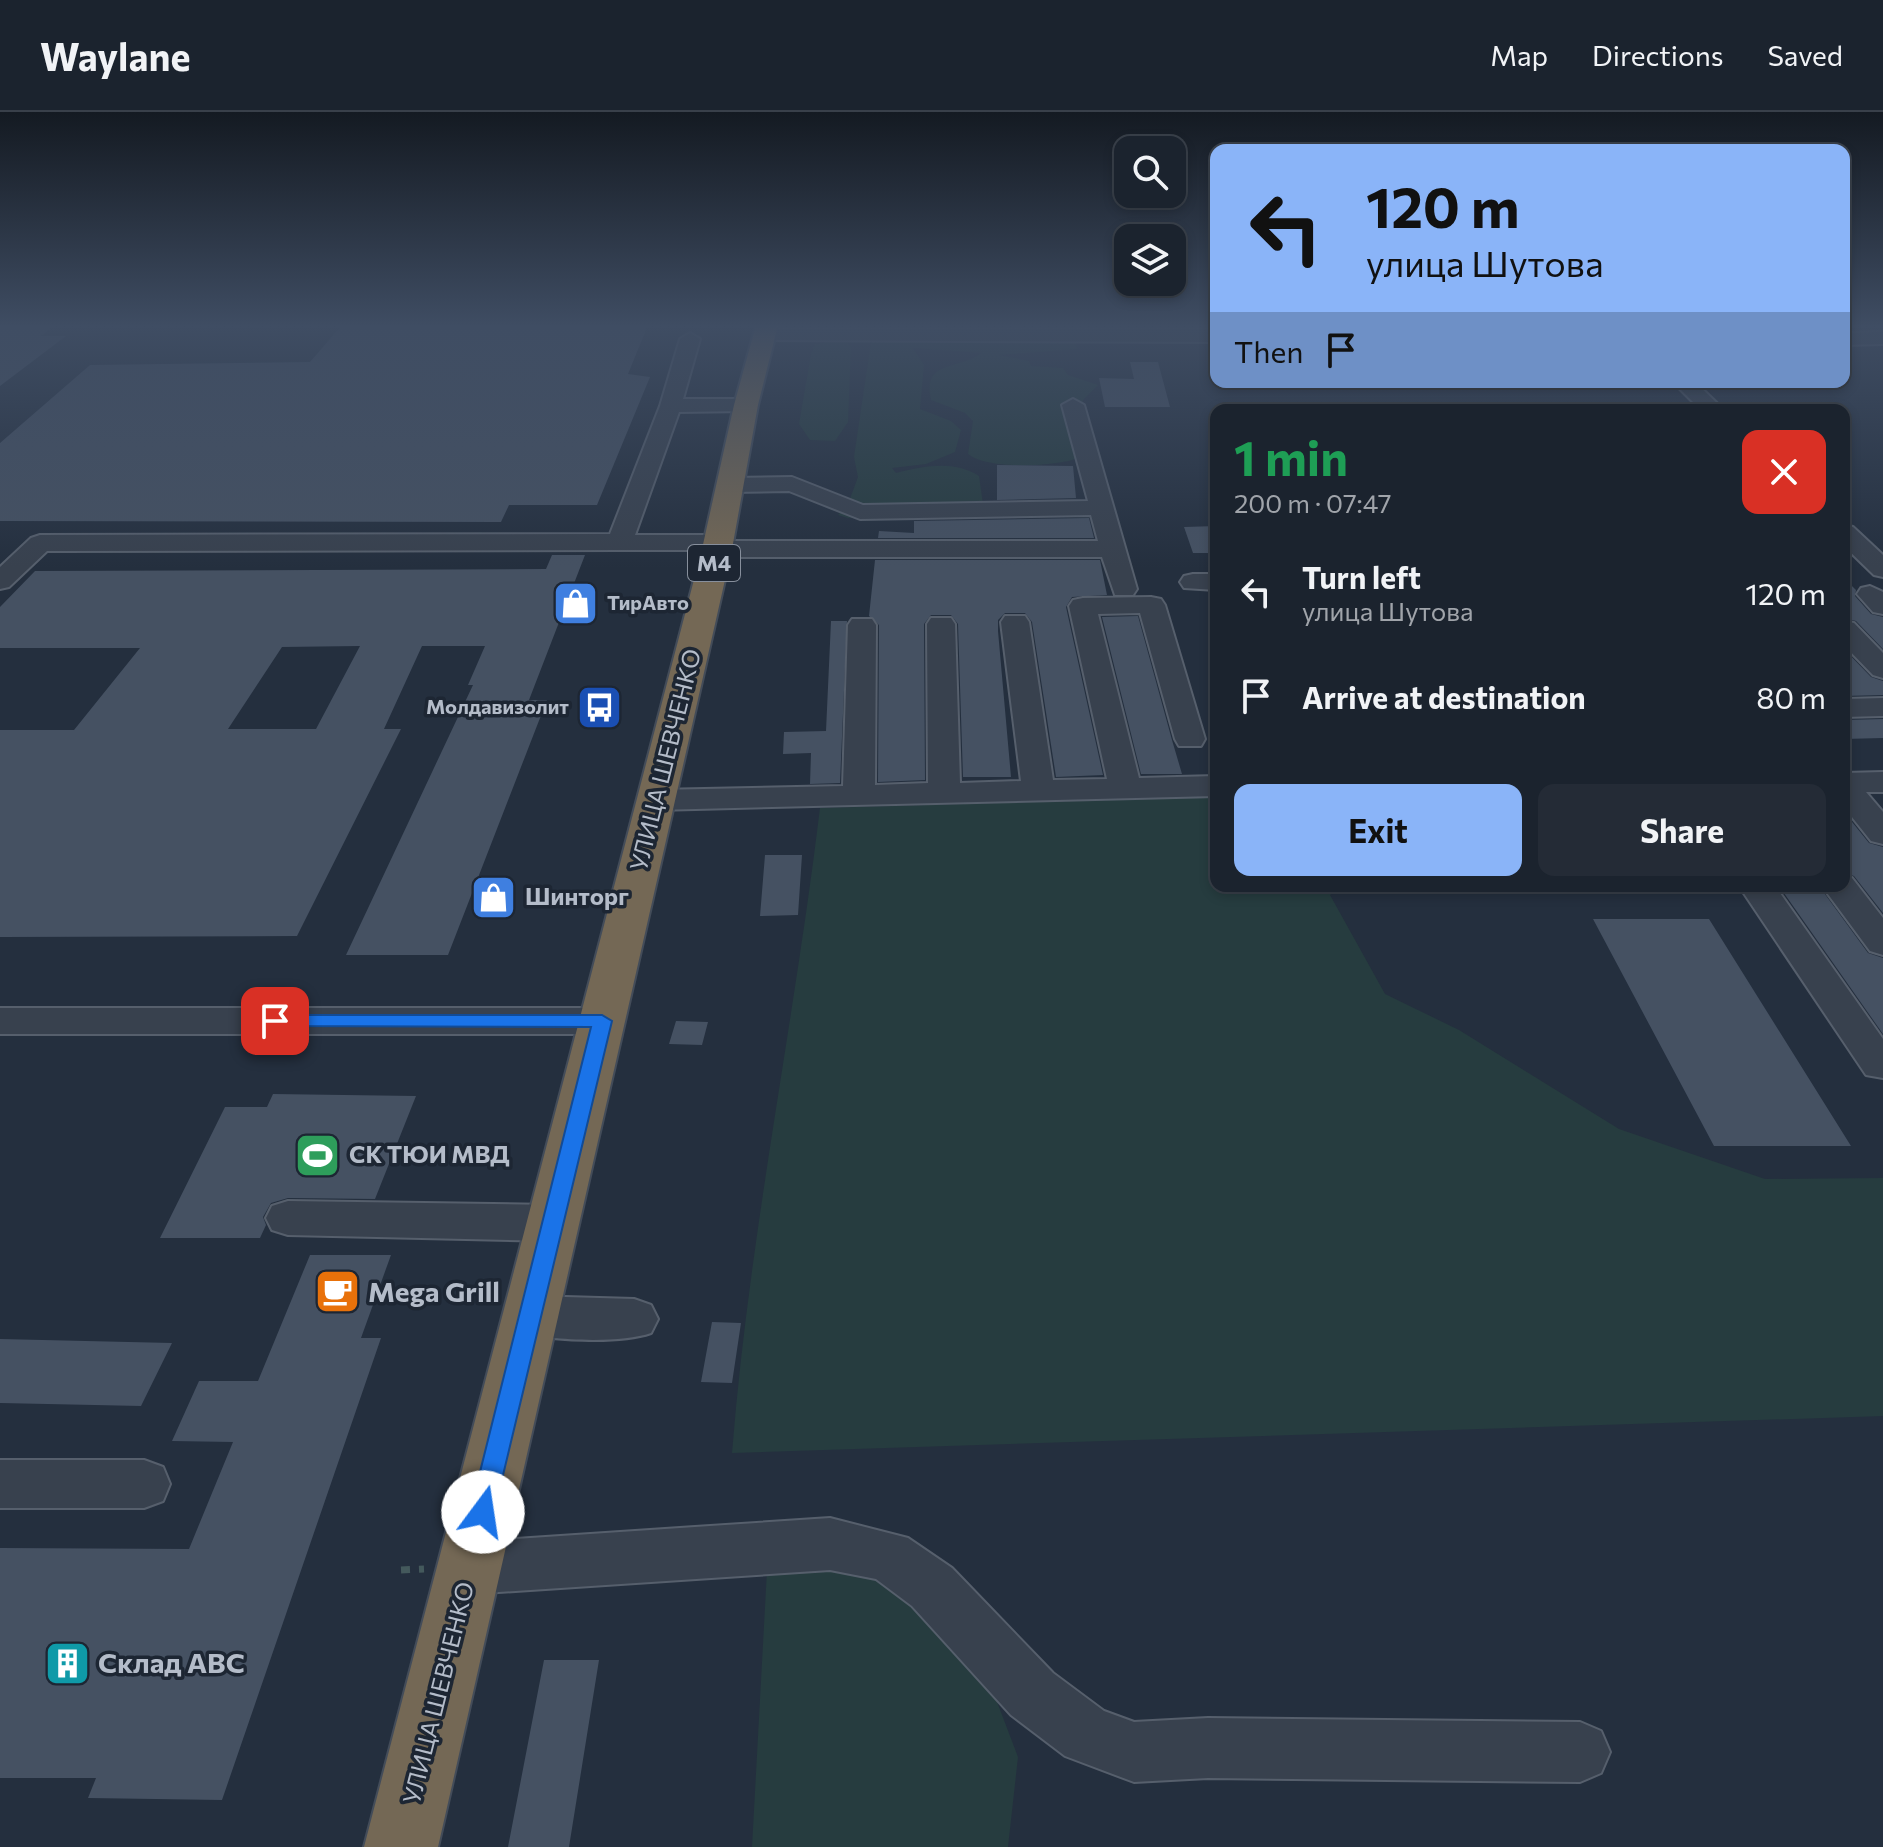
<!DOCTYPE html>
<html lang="en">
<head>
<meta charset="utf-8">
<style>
  body { margin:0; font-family:Commissioner,sans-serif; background:#242b36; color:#f1f3f6; height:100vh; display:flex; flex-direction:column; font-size:30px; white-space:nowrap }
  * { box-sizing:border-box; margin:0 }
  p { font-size:26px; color:#a0a4aa }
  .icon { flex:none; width:44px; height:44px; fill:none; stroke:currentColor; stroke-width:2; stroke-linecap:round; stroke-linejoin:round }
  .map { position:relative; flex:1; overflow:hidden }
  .drawer { position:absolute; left:1210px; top:292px; width:640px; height:488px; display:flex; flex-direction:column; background:#1b232e; border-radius:16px; box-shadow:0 4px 12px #0003,0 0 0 2px #39404a }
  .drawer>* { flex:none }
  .banner { position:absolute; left:1210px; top:32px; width:640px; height:244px; border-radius:16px; box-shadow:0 4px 12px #0003,0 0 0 2px #39404a; background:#8ab4f8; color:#111; overflow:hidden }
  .controls { position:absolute; left:1114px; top:24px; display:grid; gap:16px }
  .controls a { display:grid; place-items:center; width:72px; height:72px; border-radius:16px; background:#1b232e; box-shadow:0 4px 12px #0003,0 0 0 2px #39404a; font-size:40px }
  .pin { position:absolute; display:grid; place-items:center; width:68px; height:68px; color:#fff; margin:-34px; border-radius:16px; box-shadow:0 4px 12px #0006 }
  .me { position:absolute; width:88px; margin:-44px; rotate:14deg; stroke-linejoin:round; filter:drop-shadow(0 0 6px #0008) }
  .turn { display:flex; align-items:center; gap:28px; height:168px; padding:0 24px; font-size:36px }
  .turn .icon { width:104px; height:104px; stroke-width:2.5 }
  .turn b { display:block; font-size:56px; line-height:68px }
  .then { display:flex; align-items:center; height:76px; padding:0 24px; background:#0003; gap:16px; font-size:30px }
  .round { display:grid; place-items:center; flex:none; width:84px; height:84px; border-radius:16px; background:#242b36 }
  .overview { display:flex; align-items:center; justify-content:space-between; height:136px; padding:0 24px }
  h1 { font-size:48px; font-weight:700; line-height:60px; color:#1e9e55 }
  .action { display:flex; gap:16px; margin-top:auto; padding:16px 24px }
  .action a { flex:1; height:92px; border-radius:16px; background:#8ab4f8; color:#111; font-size:32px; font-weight:700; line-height:92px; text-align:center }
  .action a+a { background:#242b36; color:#f1f3f6 }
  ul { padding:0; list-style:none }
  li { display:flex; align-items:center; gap:24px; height:104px; padding:0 24px }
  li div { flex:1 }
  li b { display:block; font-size:30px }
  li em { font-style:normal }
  header { display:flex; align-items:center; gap:48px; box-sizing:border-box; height:112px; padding:0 40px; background:#1b232e; border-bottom:2px solid #39404a }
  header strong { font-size:38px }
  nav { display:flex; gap:44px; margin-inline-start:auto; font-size:28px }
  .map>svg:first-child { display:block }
  .green { fill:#263c3f }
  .building { fill:#455162; fill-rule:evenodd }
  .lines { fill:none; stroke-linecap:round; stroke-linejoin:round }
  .minor-casing { stroke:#565f6c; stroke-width:4 }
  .highway-casing { stroke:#434c59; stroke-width:4 }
  .path { stroke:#44595c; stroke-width:7; stroke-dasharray:9 9; stroke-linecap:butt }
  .minor { fill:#38414e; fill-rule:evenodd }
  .highway { fill:#746855; fill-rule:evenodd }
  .route { fill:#1a73e8; stroke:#114b97; stroke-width:2 }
  .labels { text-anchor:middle; stroke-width:7; stroke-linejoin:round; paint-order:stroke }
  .far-poi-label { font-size:20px; font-weight:bold; fill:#b4bcc9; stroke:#1d2633; text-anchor:start }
  .shield { fill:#1d2633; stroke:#878f9c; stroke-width:2 }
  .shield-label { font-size:22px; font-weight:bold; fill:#b4bcc9 }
  .street-label { font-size:24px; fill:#b4bcc9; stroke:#1d2633 }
  .poi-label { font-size:24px; font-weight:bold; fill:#b4bcc9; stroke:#1d2633; text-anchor:start }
  .near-poi-label { font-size:28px; font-weight:bold; fill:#b4bcc9; stroke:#1d2633; text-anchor:start }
</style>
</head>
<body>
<header>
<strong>Waylane</strong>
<nav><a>Map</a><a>Directions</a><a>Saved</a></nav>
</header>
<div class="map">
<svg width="1883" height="1735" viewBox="0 0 1883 1735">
  <rect width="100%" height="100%" fill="#242f3e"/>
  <path class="green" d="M1075,226L1077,237L999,243L1029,249L1031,254L1063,256L1068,263L1098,273L1083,288L1081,345C1058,355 987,358 968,342L973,309L965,301L931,288C922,247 958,259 981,241L913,236L924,253L920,297L951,309L961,318L955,340L926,352L892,356L896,361C924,354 954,348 979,364L983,392L848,406L838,403L848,392L858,365L854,345L871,230L876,227Z
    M829,230H847L851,235L848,310L835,329L810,328L799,312L811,242L815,232Z
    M1216,685V774H1342L1330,783L1385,882L1459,918L1619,1017L1765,1067L1883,1066V1304L732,1341C749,1125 794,912 820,696Z
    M814,1448L907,1475L983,1553L1018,1645L1008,1735H752L767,1458Z"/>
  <path class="building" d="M0,213H55L41,224H66L0,274Z
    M342,213H648L628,262L650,265L597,393H509L501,410L0,409V331L90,253L310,250Z
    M1130,250H1158L1170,295H1105L1099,266L1134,267Z
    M997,353L1073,354L1076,386L997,388Z
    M1089,406L1094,426H878L879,419L914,421V409Z
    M1216,414V441H1193L1184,415Z
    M552,443H585L529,588H547L448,843H346L473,573H468L485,534H422L384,617H401L297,824L0,825V618H74L140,536H0V495L35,459L546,457ZM360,534L316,617H228L282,535Z
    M875,448H1100L1107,483L1072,485L1066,495L1103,663L1056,665L1032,510L1025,501H1005L998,508V519L1011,665H963L958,512L951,503H931L924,512L925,668L878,670L879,513L869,504Z
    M1844,466L1856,478L1855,484L1871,502L1883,505V537L1856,509L1844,506Z
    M1138,504L1172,628L1182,662H1141L1102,505Z
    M831,509H847L840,671L810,672L811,641L783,642L784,620L826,619Z
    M1844,537L1871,565L1883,569V583L1844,584Z
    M1883,607V626L1844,627V608Z
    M1844,700L1869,731L1883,735V801L1854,764L1844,761Z
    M765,743H802L798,803L760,804Z
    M1779,774H1819L1868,841L1883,846V922Z
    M1593,807H1709L1851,1034H1714Z
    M676,909L708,910L702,933L669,932Z
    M273,982L416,984L375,1087L288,1086L271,1091L263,1105L266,1113L260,1126H160L225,995H267Z
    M310,1143H391L361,1226H381L222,1688L88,1686L96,1666H0V1436L189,1437L233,1330L172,1329L199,1269H258Z
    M712,1210L741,1211L732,1271L701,1270Z
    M0,1227L172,1231L141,1294L0,1291Z
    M544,1548H599L569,1735H508Z"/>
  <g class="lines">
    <defs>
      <path id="minor" d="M765,218H1216V230L758,228L755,224Z
        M1883,220V232L1844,233V221Z
        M690,221L700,227L683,287H746L757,293L746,299L679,300L635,423H719L730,429H1098L1091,403L860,407L789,379L731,380L719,373L731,366L792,365L863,393L1088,389L1062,293L1073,287L1084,293L1137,477L1133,483H1115L1102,445H717L705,438H620L47,439L9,475L0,477V455L31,426L40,423L610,422L660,294L680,227Z
        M1673,270H1695L1724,298H1701Z
        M1844,413L1853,415L1883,443V465L1874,463L1844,434Z
        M1193,462H1216V478L1184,476L1180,470L1184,464Z
        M1870,474L1883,480V502L1873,500L1857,482L1861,476Z
        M1151,485L1161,487L1165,493L1205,627L1201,634H1179L1175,627L1140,501L1098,502L1139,666L1216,664V684L656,698L644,695L640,688L644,681L656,678L843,674L848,513L852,507H872L876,513L875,673L928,671L927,512L931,506H951L955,512L960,671L1021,669L1001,510L1005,504H1025L1029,510L1053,668L1107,667L1069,494L1073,488L1083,486Z
        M1844,509L1854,511L1883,541V566L1873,563L1844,533Z
        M1883,586V604L1844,605V587Z
        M1883,660V680H1866L1883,700V732L1871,729L1844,695V661Z
        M1844,764L1852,766L1883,806V843L1870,839L1822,774H1844Z
        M1739,774H1775L1883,927V966L1866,963Z
        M0,896H602L616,900L622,909L616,918L602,922H0Z
        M288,1089L553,1093L569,1099L576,1111L569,1123L553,1129L288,1123L272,1118L266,1106L272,1094Z
        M531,1184L634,1187L651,1193L658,1207L651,1221C619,1232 546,1229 514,1218L507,1204L514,1190Z
        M0,1348H144L163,1355L170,1372L163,1389L144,1396H0Z
        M830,1406L908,1426L952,1456L1053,1561L1104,1599L1134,1610L1208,1606L1580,1610L1601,1619L1610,1640L1601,1661L1580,1670L1208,1666L1134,1670L1065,1644L1011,1603L912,1494L876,1467L830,1458L469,1482L449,1475L441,1456L449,1437L469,1430Z"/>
      <path id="highway" d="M756,213H778L758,293L732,437L438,1735H364L702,437L734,293Z"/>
    </defs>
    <use href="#minor" class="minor-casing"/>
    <use href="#highway" class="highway-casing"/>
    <path class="path" d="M401,1458L424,1457"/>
    <use href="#minor" class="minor"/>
    <use href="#highway" class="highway"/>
  </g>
  <linearGradient id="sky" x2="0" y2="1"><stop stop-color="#141a22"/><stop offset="0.47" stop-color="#3f4d63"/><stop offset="1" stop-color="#3f4d63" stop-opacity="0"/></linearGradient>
  <rect width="1883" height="456" fill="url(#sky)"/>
  <path class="route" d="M275,903H602L612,909L492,1409L483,1412L474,1409L470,1400L591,915L268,914L265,909Z"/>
  <defs>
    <symbol id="shop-square" viewBox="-11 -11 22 22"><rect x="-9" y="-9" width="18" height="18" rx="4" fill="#3f7fe0" stroke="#1d2633"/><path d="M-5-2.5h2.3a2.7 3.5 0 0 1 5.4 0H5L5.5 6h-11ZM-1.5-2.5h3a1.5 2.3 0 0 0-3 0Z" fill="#fff"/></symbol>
    <symbol id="bus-square" viewBox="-11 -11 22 22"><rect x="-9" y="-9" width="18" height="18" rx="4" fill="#1a4fb4" stroke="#1d2633"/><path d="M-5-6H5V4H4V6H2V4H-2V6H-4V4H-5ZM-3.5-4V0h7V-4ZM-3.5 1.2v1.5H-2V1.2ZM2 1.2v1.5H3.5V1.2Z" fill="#fff"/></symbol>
    <symbol id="stadium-square" viewBox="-11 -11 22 22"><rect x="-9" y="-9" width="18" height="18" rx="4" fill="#2e9e5b" stroke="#1d2633"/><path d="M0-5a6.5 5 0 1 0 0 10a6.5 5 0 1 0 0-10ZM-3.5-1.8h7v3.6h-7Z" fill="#fff"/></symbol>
    <symbol id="cafe-square" viewBox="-11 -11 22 22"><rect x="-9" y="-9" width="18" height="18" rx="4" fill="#e8710a" stroke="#1d2633"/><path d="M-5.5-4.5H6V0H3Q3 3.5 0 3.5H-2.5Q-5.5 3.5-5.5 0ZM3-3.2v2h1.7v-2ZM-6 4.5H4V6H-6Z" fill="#fff"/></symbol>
    <symbol id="building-square" viewBox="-11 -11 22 22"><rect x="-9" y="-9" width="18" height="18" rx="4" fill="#0f9aa8" stroke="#1d2633"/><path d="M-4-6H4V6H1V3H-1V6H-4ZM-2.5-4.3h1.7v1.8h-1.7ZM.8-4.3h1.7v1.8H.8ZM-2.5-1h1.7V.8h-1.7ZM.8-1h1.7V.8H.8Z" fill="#fff"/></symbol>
  </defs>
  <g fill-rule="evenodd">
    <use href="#shop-square" x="550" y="466" width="51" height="51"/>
    <use href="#bus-square" x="574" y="570" width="51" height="51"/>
    <use href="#shop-square" x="468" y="760" width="51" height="51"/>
    <use href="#stadium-square" x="292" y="1018" width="51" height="51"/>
    <use href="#cafe-square" x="312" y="1154" width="51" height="51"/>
    <use href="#building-square" x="42" y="1526" width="51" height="51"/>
  </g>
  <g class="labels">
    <g class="far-poi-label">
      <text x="607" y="498">ТирАвто</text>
      <text x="569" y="602" text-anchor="end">Молдавизолит</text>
    </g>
    <rect class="shield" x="688" y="433" width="52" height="36" rx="6"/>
    <g class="shield-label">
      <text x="714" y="459">M4</text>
    </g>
    <g class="street-label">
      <text transform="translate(666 648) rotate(-76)" y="8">УЛИЦА ШЕВЧЕНКО</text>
      <text transform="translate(439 1581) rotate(-76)" y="8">УЛИЦА ШЕВЧЕНКО</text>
    </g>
    <g class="poi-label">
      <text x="525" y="793">Шинторг</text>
      <text x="349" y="1051">СК ТЮИ МВД</text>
    </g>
    <g class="near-poi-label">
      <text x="368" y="1190">Mega Grill</text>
      <text x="98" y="1561">Склад АВС</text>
    </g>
  </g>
</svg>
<div class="controls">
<a><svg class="icon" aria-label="search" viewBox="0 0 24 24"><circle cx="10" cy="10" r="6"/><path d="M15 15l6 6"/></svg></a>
<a><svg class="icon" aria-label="layers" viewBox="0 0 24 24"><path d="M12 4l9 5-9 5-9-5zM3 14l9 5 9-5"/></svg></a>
</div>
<div class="pin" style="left:275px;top:909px;background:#d93025"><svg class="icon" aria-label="arrive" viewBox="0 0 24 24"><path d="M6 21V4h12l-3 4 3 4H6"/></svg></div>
<svg class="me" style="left:483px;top:1400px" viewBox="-20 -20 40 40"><circle r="19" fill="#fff"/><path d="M0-13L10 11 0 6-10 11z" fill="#1a73e8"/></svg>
<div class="banner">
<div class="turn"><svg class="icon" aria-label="left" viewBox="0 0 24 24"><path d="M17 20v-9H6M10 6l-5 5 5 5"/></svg><div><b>120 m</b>улица Шутова</div></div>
<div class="then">Then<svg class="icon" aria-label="arrive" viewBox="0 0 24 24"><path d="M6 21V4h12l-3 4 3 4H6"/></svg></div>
</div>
<section class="drawer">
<div class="overview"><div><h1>1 min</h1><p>200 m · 07:47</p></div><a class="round" style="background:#d93025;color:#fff"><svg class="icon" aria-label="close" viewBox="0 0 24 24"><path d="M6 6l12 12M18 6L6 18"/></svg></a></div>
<ul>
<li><svg class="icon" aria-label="left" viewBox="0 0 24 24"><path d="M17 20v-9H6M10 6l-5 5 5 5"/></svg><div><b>Turn left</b><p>улица Шутова</p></div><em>120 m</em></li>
<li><svg class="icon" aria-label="arrive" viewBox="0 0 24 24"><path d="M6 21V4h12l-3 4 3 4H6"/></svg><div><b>Arrive at destination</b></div><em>80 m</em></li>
</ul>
<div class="action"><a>Exit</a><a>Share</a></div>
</section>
</div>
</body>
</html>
